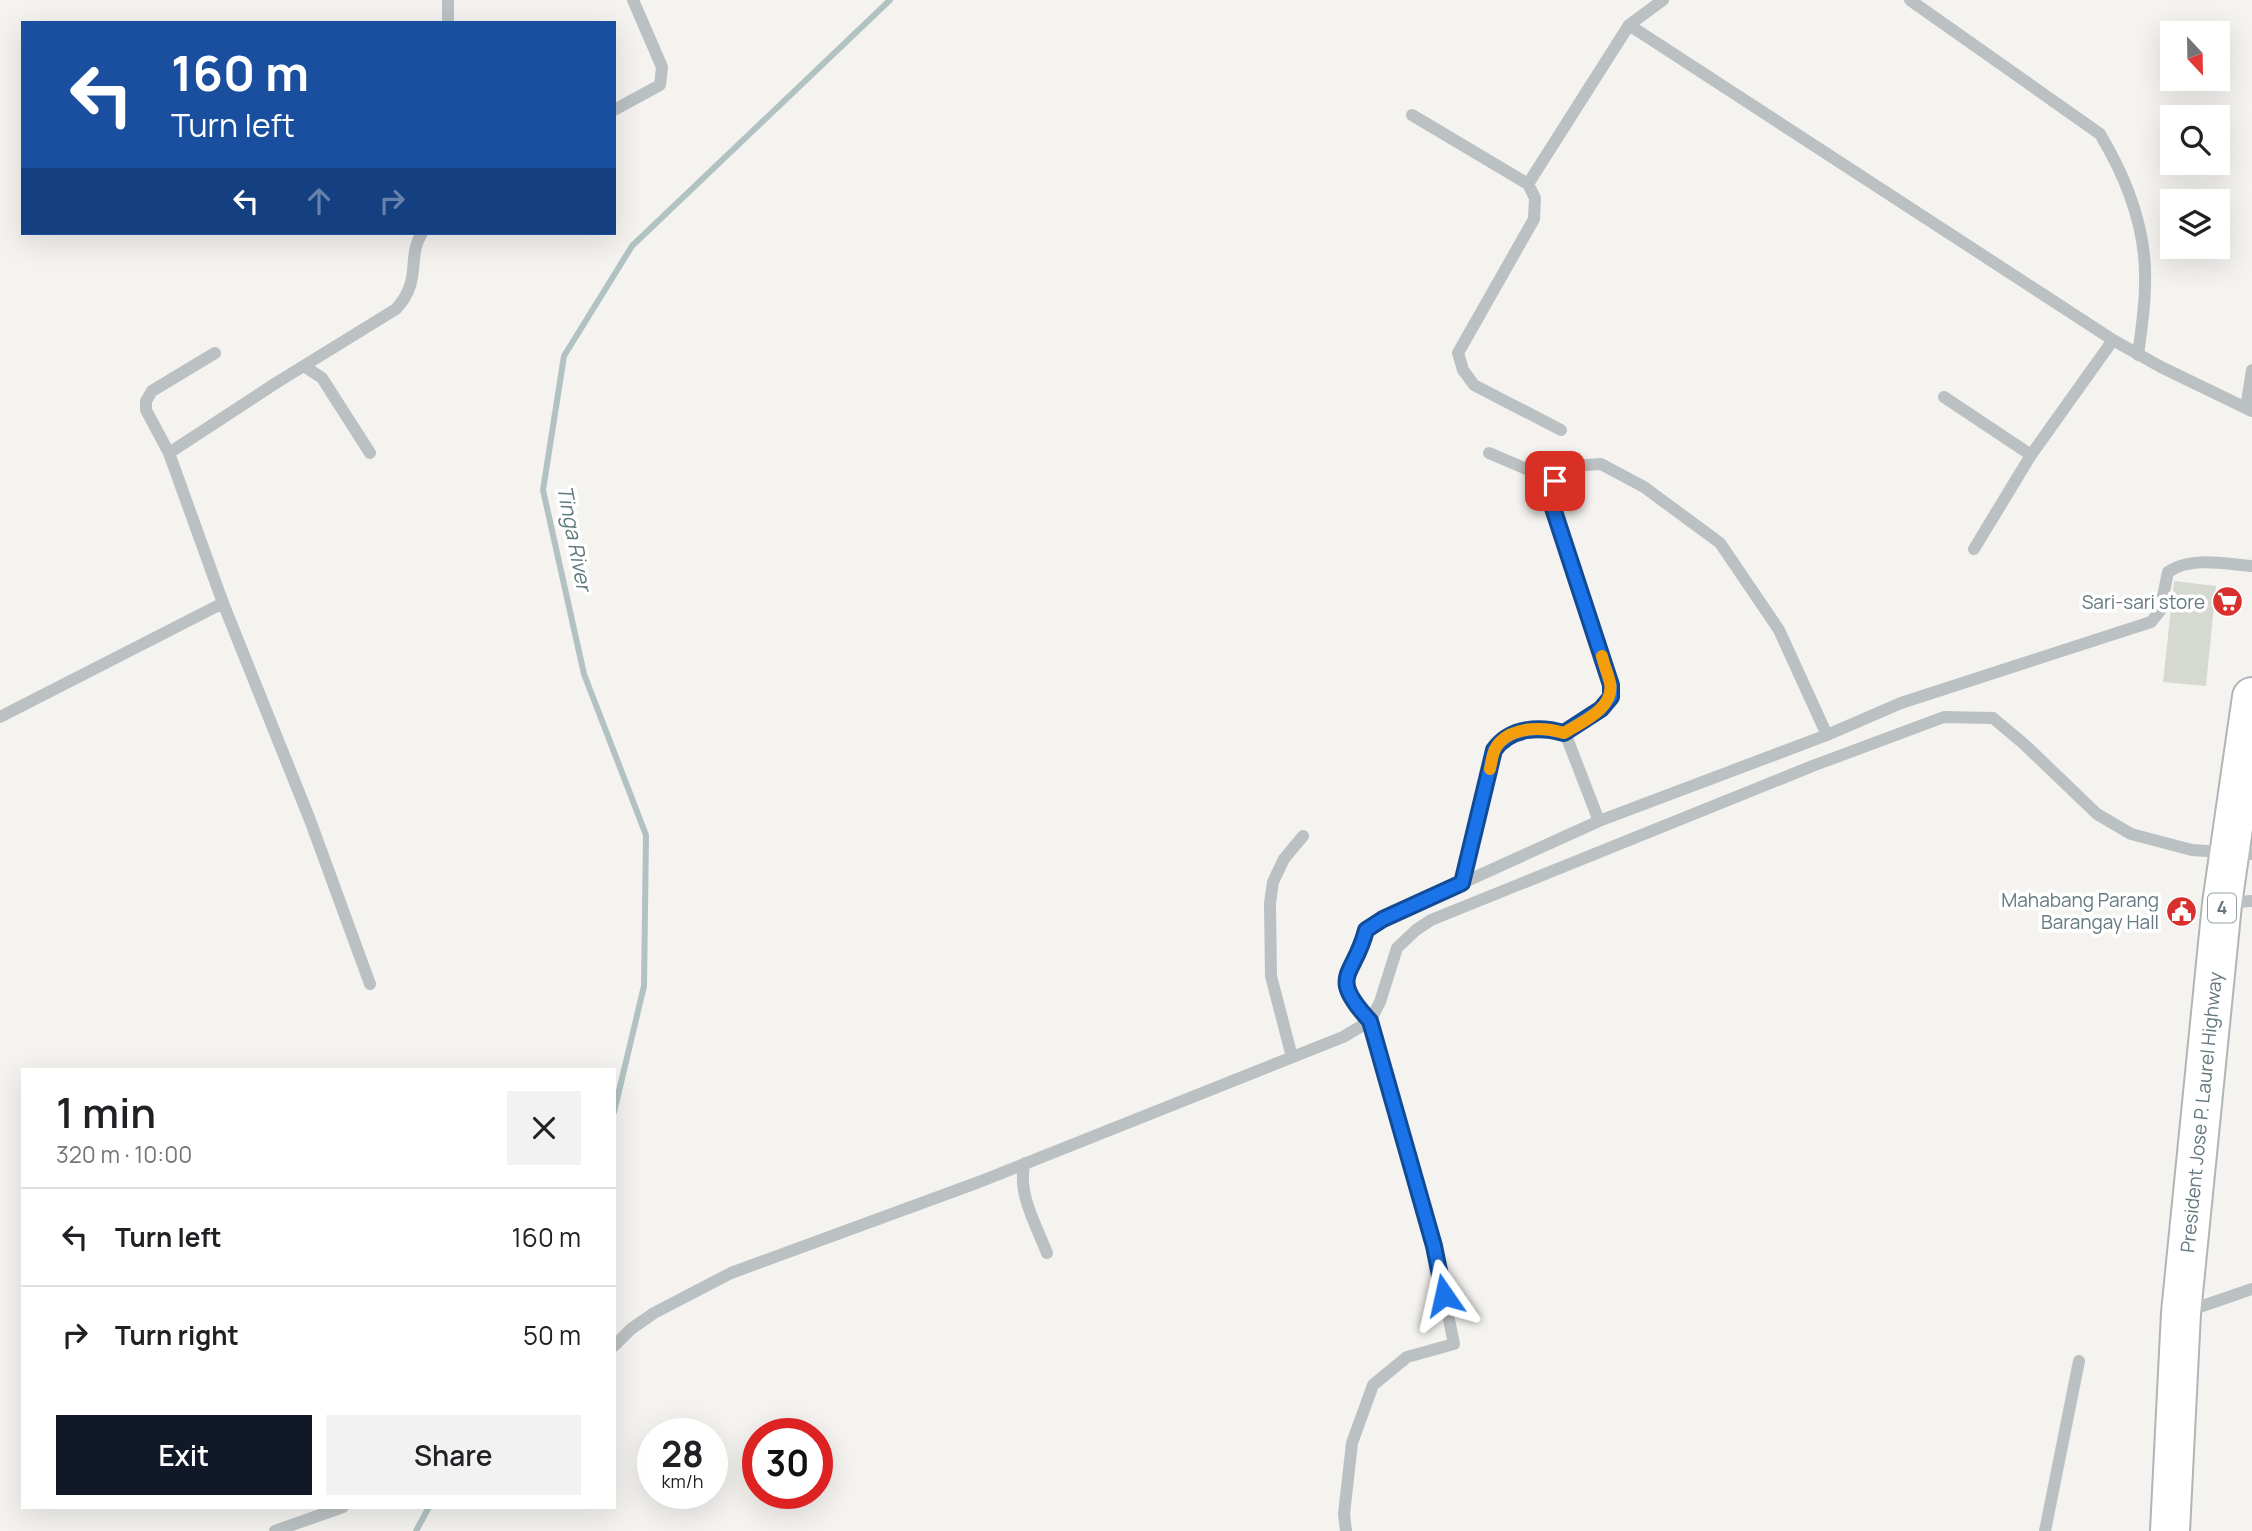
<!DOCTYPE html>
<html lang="en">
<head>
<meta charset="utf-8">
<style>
  body { margin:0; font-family:Manrope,sans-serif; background:#f2f2f2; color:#202124; height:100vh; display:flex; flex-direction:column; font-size:26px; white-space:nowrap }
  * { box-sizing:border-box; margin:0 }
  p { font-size:23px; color:#757577 }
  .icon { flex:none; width:38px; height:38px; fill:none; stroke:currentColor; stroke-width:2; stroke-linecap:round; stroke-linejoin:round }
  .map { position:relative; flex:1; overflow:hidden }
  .drawer { position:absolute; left:21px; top:1068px; width:595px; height:441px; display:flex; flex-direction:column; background:#fff; border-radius:0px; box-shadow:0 7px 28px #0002 }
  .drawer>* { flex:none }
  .banner { position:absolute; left:21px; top:21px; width:595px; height:214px; border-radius:0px; box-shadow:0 7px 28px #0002; background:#1a4fa0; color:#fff; overflow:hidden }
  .needle { width:46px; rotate:158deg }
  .buttons { position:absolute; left:2160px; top:21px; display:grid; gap:14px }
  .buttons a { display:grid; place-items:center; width:70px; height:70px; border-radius:0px; background:#fff; box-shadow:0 7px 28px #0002; font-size:35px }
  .speed { position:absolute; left:637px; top:1418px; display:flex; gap:14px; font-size:35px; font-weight:700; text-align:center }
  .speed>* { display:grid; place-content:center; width:91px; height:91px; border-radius:50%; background:#fff; box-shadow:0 7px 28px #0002; line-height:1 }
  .speed small { font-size:18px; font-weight:400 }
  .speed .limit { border:10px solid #d22; background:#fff; color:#111 }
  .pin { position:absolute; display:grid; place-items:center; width:60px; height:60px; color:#fff; margin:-30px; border-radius:14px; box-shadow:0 4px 10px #0006 }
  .me { position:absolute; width:77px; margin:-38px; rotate:349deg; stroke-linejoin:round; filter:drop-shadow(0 0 5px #0008) }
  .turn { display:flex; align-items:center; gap:24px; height:147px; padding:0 35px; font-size:32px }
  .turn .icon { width:91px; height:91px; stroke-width:2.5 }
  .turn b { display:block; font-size:49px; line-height:60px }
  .lanes { display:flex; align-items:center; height:66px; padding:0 35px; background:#0003; justify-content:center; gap:35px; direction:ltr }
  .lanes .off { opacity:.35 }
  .round { display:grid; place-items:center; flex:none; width:74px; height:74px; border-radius:0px; background:#f2f2f2 }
  .headline { display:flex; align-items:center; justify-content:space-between; height:119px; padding:0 35px }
  h1 { font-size:42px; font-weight:600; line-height:52px }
  .cta { display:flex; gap:14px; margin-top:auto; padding:14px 35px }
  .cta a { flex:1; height:80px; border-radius:0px; background:#111827; color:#fff; font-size:28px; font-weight:600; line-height:80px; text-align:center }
  .cta a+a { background:#f2f2f2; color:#202124 }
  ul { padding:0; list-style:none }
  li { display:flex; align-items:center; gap:21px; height:98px; padding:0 35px; border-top:2px solid #e0e0e0 }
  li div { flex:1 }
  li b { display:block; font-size:26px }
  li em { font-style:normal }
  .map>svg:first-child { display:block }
  .garden { fill:#d5d9d0 }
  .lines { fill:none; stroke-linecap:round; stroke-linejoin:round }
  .stream { stroke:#b2c2c3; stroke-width:6 }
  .highway-casing { stroke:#b0b5b7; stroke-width:42 }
  .minor { stroke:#bbc0c2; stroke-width:12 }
  .highway { stroke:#fff; stroke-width:38 }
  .route-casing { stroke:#114b97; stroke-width:18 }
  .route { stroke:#1a73e8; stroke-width:12 }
  .slow { stroke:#f59e0b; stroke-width:12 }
  .labels { text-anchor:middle; stroke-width:7; stroke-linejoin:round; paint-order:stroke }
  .shield { fill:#fff; stroke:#93a1a6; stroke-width:2 }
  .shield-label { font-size:18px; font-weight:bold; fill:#657980 }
  .poi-label { font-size:19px; fill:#657980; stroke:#fff; text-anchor:end }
  .street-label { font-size:19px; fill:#657980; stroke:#fff }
  .water-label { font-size:21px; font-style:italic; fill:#607b7d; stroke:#fff }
</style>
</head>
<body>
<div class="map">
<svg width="2252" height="1531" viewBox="0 0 2252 1531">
  <rect width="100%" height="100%" fill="#f4f3f0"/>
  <path class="garden" d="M2174,581L2216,586L2206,686L2163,682Z"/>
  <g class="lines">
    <path class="stream" d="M614,1112L644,986L646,835L584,674L543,490L564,356L632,246L890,0
      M416,1531L429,1507"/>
    <defs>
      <g id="highway">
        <path id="s1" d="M2170,1531L2181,1313L2222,904L2252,697"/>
      </g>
    </defs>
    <use href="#highway" class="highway-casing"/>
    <path class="minor" d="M1910,0L2100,134C2127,179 2147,230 2145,284C2145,308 2141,332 2138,355
      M448,23V0
      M1629,25L2113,340L2161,367L2252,411
      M614,110L660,85L662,67L633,0
      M1412,115L1528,184L1535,198L1534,219L1458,353L1463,370L1474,385L1561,430
      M1528,184L1629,25L1663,0
      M304,366L322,378L370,453
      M1944,397L2031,455L2113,340
      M2246,408L2252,370
      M169,453L146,410V401L152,391L215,353
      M1489,453L1555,481
      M1974,549L2031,455
      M223,603L169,453L276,383L396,309C423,280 406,258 422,233
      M0,717L223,603L310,820L370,984
      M1599,821L1565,733L1601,709L1611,697V685L1550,496L1552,486L1558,476L1572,466L1601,464L1644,487L1720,543L1779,630L1827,735
      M1462,883L1494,750C1510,727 1540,726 1565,733
      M2226,903L2252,901
      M1292,1057L1271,976L1270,903L1273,882L1284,859L1303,836
      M1025,1163C1016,1191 1037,1227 1047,1253
      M2188,1311L2252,1289
      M614,1346L631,1329L654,1313L731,1273L979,1182L1343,1037L1370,1021L1380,1002L1397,948L1416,930L1431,920L1815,765L1944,717L1993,718L2024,744L2097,814L2131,834L2192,850L2252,854
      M275,1531L343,1507
      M1346,1531L1344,1514L1352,1443L1373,1385L1407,1357L1454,1344L1434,1246L1370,1021C1327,974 1354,978 1366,930L1383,919L1599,821L1827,735L1901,703L2151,622L2160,611L2168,572C2191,556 2225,564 2252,566
      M2045,1531L2079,1361"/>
    <use href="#highway" class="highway"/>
  </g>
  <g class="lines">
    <defs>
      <path id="route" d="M1444,1295L1434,1246L1370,1021C1327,974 1354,978 1366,930L1383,919L1462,883L1494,750C1510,727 1540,726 1564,733L1601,709L1611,697V685L1549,496L1555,481"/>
    </defs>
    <use href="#route" class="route-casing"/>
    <use href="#route" class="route"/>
    <path class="slow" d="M1490,769C1492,759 1493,749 1500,742C1516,726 1545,727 1564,733C1582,722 1615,708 1610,683C1608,674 1604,665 1602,656"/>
  </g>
  <defs>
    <symbol id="supermarket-disc" viewBox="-11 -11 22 22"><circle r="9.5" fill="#d8302c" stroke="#fff"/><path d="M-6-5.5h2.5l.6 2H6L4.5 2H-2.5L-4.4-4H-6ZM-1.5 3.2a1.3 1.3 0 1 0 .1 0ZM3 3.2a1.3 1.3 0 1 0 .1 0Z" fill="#fff"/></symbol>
    <symbol id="civic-disc" viewBox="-11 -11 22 22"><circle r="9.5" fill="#d8302c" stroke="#fff"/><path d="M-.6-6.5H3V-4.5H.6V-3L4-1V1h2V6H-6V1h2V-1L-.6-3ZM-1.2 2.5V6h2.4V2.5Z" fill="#fff"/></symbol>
  </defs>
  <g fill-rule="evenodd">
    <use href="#supermarket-disc" x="2210" y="584" width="35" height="35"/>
    <use href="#civic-disc" x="2164" y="894" width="35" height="35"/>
  </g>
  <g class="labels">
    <rect class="shield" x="2208" y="893.5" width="28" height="29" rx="5"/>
    <g class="shield-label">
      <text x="2222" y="914">4</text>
    </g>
    <g class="poi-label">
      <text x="2205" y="609">Sari-sari store</text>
      <text x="2159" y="907">Mahabang Parang<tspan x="2159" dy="22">Barangay Hall</tspan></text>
    </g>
    <g class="street-label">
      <text dy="7" stroke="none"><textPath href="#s1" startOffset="420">President Jose P. Laurel Highway</textPath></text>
    </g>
    <g class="water-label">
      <text transform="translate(574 538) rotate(79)" y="7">Tinga River</text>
    </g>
  </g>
</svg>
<div class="buttons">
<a><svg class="needle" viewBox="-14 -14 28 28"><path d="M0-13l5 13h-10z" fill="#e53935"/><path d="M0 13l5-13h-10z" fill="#757577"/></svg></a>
<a><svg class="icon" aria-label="search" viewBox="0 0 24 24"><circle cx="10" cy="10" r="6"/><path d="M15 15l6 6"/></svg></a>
<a><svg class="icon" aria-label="layers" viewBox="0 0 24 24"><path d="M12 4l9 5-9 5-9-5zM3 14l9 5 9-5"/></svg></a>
</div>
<div class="speed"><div>28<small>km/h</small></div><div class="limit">30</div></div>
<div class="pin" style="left:1555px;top:481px;background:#d93025"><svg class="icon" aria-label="arrive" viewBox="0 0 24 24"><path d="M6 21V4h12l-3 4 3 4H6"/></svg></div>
<svg class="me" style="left:1444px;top:1295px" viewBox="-20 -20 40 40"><path d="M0-17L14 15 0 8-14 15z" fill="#1a73e8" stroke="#fff" stroke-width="4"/></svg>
<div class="banner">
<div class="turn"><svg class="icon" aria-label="left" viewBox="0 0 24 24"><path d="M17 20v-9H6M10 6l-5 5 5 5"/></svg><div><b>160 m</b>Turn left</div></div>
<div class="lanes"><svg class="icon" aria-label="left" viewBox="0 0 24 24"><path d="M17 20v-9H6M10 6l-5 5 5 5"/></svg><svg class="icon off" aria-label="ahead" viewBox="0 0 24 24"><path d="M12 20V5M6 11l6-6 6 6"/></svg><svg class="icon off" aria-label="right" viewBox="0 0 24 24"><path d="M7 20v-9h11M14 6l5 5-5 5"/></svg></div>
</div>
<section class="drawer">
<div class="headline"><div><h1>1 min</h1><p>320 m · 10:00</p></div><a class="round"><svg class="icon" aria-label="close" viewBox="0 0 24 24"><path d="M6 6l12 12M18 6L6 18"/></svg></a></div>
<ul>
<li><svg class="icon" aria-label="left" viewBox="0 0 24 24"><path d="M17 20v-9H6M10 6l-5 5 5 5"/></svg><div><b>Turn left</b></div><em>160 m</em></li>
<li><svg class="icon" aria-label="right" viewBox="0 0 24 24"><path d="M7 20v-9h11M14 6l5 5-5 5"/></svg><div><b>Turn right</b></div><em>50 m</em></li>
</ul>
<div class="cta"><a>Exit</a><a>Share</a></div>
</section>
</div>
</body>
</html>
